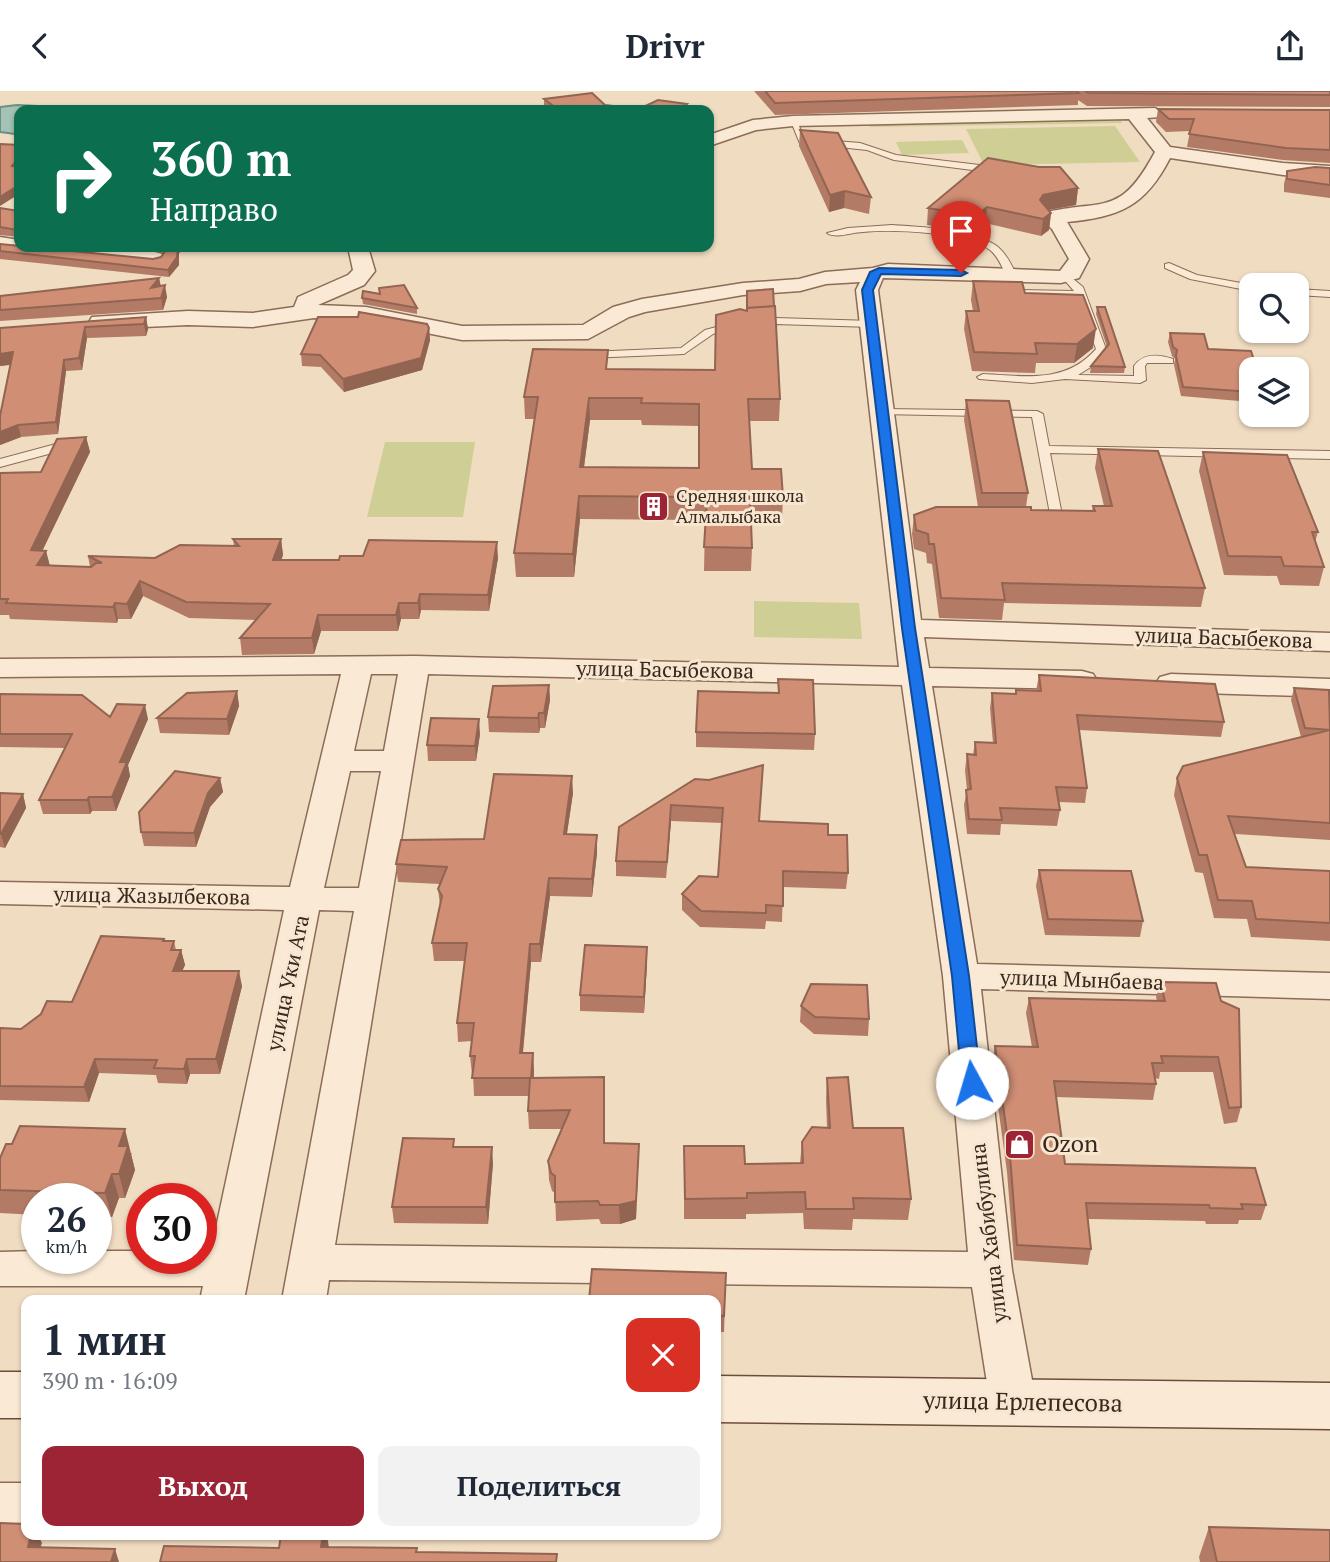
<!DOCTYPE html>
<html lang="ru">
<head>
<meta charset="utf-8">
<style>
  body { margin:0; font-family:"PT Serif",serif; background:#f2f2f3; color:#1f2937; height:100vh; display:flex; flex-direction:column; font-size:26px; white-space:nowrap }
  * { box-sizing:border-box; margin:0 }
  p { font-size:23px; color:#747a83 }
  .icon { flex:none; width:38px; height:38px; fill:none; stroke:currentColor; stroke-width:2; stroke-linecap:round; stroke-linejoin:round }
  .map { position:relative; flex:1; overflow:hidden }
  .drawer { position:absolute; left:21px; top:1204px; width:700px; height:245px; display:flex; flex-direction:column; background:#fff; border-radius:14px; box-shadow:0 2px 5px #0004 }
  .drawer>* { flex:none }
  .top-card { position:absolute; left:14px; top:14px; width:700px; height:147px; border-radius:14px; box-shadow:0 2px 5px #0004; background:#0b6e4f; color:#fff; overflow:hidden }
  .fabs { position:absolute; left:1239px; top:182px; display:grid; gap:14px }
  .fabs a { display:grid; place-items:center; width:70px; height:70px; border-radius:14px; background:#fff; box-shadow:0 2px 5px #0004; font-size:35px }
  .speed { position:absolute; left:21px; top:1092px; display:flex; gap:14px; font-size:35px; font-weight:700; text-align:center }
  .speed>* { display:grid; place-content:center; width:91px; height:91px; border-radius:50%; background:#fff; box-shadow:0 2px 5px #0004; line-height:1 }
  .speed small { font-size:18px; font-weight:400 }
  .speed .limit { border:10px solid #d22; background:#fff; color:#111 }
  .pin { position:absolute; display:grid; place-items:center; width:60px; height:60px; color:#fff; margin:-72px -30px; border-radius:50% 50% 50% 0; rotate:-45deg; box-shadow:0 0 7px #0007 }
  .pin .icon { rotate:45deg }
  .me { position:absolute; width:77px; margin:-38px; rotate:354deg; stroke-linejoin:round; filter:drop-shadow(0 0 5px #0008) }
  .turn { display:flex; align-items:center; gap:24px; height:147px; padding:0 21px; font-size:32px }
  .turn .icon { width:91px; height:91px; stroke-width:2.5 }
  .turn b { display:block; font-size:49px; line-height:60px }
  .round { display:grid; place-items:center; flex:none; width:74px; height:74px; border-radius:14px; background:#f2f2f3 }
  .overview { display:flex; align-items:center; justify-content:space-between; height:119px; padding:0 21px }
  h1 { font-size:42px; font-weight:700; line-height:52px }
  .button { display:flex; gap:14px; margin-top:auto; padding:14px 21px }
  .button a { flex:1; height:80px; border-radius:14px; background:#9d2435; color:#fff; font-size:28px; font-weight:700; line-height:80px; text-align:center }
  .button a+a { background:#f2f2f3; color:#1f2937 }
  header { display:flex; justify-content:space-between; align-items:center; height:91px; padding:0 21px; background:#fff; font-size:32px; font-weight:700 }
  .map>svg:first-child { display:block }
  .green { fill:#cfce94 }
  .water { fill:#a4c2b5; stroke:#6a9182; stroke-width:2 }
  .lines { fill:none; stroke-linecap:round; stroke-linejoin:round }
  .service-casing { stroke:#8b6c58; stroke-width:2 }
  .minor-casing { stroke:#8b6c58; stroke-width:3 }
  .secondary-casing { stroke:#6c4d3b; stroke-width:3 }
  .service { fill:#faead5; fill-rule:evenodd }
  .minor { fill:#faead5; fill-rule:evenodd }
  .secondary { fill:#faead5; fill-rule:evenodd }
  .wall { fill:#b37b65; fill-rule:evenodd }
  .shaded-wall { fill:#926452 }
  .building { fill:#d08f75; stroke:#926452; stroke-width:2; fill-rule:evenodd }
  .route { fill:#1a73e8; stroke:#114b97; stroke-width:2 }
  .labels { text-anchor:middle; stroke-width:6; stroke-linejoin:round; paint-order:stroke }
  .far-poi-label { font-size:18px; fill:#3a271d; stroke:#f7e7d1; text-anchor:start }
  .street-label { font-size:21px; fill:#3a271d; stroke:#f7e7d1 }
  .near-poi-label { font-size:24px; fill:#3a271d; stroke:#f7e7d1; text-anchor:start }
  .near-street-label { font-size:24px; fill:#3a271d; stroke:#f7e7d1 }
</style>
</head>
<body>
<header><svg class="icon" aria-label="back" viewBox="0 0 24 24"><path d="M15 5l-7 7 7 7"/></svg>Drivr<svg class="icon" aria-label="share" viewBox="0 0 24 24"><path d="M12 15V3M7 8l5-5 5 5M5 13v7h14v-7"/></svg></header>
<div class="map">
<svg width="1330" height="1471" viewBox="0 0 1330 1471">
  <rect width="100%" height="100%" fill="#f0dcc1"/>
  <path class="green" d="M1121,29L1122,32L870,36L869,33Z
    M1115,35L1140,71L984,74L966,38Z
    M962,49L969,62L902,64L896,51Z
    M385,351H475L463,426H367Z
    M754,510L859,512L862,548L754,546Z"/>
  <path class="water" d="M17,14L121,19H19L18,49L15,43L0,41V16Z"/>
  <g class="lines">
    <defs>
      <path id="service" d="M790,28L797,30L808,57L801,55Z
        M823,49L860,52L896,64L996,76L1000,79L996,82L894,69L867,59L820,54V50Z
        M892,134C920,136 976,138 998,156C1007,164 1012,174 1016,184L1007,186C1002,177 999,166 990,159C967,141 892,138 863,141C853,141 836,148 827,142L848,137Z
        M1169,172L1197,184L1252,194L1251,200L1190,188L1165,177V173Z
        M1066,182L1083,196L1106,258L1094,274L1078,284L1134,285V275C1143,262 1158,263 1173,268V272H1147L1145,275L1146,289L1140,292L1065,288L1032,292L979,288L977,286L983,283C1024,285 1066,293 1096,258L1077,206L1020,205L1015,202L1020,199L1074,200L1061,185Z
        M1297,198L1330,200V206L1297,204Z
        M776,227L872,230L877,233L872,236L776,233L739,236L713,243L684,263L588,267L583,264L588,261L681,257L705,239L739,230Z
        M884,318L1037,320L1043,323L1049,355L1330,360V368L1050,362L1062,424L1054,433L1043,434L1037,430L1050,423L1032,326L880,323L878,321Z
        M67,350L71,351V357L0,376V368Z"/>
      <path id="minor" d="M1155,17L1164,22L1161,26L1147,27L1170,56L1283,72L1330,75V87L1283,84L1170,67C1145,116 1119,126 1067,131L1089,168L1079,187L1061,192L883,187L878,199L921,529L1330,542V560L924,546L929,577L1082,580L1093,583L1097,589L1093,595L1082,598L932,595L977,873L1330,882V908L981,898L1012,1179L1036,1311L1029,1325L1013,1331L997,1325L990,1311L972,1196L329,1189L326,1209H282L354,820L319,819L244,1209H200L203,1195H0V1161L37,1160V1167H96V1160H142V1167H201V1160H211L284,819L0,813V791L290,796L341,583L0,586V568L415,565L899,576L856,199L860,191L826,193L800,200L743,204L645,221L629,226L588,248L462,249L366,230L314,227L253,236L188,234L100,238L92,236L89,231L92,226L188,220L253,222L294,216L298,206L348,184L353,179L348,156H368L375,180L364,194L318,214L366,216L462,235L583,234L613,216L642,208L743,192L799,188L825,181L873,177L888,173L1060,180L1069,168L1052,138L1040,126L1043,122C1104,107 1119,128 1155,61L1129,28L793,35L756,39L709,55V44L753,29L793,25ZM371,583H398L384,660H354ZM428,583L902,594L943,885L968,1161L335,1154ZM350,680H381L359,797H324Z
        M0,146L19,149V156H97L155,161L162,163L165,167L162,171L155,173L19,161L0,158Z
        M1171,583L1330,588V606L1171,601L1160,598L1156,592L1160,586Z
        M0,1392H26V1436H0Z"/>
      <path id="secondary" d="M0,1281H26V1327H0Z
        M716,1285L1330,1292V1338L716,1331Z"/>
    </defs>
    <use href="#service" class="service-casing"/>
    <use href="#minor" class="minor-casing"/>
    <use href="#secondary" class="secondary-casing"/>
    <use href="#service" class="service"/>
    <use href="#minor" class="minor"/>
    <use href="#secondary" class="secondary"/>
  </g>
  <path class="wall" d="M754,0H1330V16L1087,15L1078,9V14L775,24Z
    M544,8L639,18L687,13V19H549L544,16Z
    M1158,18L1330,19V72L1283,69L1187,56L1190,40L1166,41L1156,31Z
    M800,39L871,106L869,123L844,117L829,121L799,55Z
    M1330,77V107L1284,101V93L1287,80Z
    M1078,97L1076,114L1049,119L1051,122L1049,139L1041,145L985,132L974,142L927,134L928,117Z
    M0,117L19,120V146L0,144Z
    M0,153L153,168L161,166L164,162L117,156H185L179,162V174L169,186L0,168Z
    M264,156H310L265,158Z
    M159,187L161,195L167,206L163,219L0,230V205Z
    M973,190L1025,202L1093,257L1074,272H1036L1035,282L972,280L964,238L966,220H973L971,209Z
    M362,207L417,217V223L363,213Z
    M1097,216L1125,276L1124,282H1090L1091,275L1107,256L1096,223Z
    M146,226L148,238L146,245L87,247L82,279L66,280L58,343L21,346L0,354L10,274L0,275V237Z
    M429,237L430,249L422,279L344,301L321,276L302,275L301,263Z
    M1170,242L1251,278V311L1181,305L1174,274L1175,268L1172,265L1168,251Z
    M609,278L780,308L779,330H749L752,378L783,406L782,429H751L752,457L751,480H704L705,432L696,429L580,428L574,486H516L514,462L534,328H525L524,306ZM590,329H641L642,334L699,335V377L584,376Z
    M966,310L1028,402L1026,416L1031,419L1092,420L1093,415H1104L1095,377L1098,358L1205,497L1201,516L1004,512L1002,529L939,527L932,473L927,472L926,462L914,458L912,443L914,424L978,416L964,329Z
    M86,346L90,361L42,460H46L50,475L90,476L88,465L155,467L234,455L233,448H281L283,464L281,469L498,467L489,520L421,519L419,528H401L398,540H321L314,563L242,564L240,547L256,529L189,527L143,505L131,528H118L117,532L10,528L9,524H0V382L41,381Z
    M1203,361L1318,441L1315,451L1324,476L1319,495L1280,494L1277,485L1224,484L1199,380Z
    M1039,584L1224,631L1221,646L1079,639L1087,697L1085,712L1059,711L1060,719L1057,735L1001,733L1000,744L967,743L964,714L967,699L965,679L967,663L973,664L975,651L993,652L990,617L992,602L1015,603L1016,599L1036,600Z
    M778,588L815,643L814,659L696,656V641L778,602Z
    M549,594L550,609L545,637H540L539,642L489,641L488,626Z
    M1294,597L1330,602V749L1235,743L1246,776L1330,780V850L1251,846L1247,828L1214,827L1203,782L1195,781L1174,704L1177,687L1301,646L1291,609Z
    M237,600L239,615L229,644L160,642L157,627Z
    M0,603L110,626L148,628L128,674L130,685L116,720H92L90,723H43L39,709L65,657L0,656Z
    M480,643L476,670H428L427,654Z
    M220,687L223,701L210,716L196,756L144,755L141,741Z
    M695,688L759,730L828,744L848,782L846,798L783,796L782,831L766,830L765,838L700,836L682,819V803L718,786L722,732L671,730L666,787L616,785V770Z
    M0,702L23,703L26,717L5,757L0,756Z
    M573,702L567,743L597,762L592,806L550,805L541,871H531L523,962H533L534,987L605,1052L639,1053L636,1128L620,1133H601L599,1128L556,1130L555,1102L552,1100L549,1089L548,1070L562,1038H529L528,1020L529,1005H474L473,983H472L470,965L472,950L458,951L457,932L465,870H434L432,852L440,814L438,798L440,793L398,791L396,773L484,748Z
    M1039,779L1143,830L1140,846L1045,844L1036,795Z
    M164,848V850H174L176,859H181L185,874L182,880L242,895L220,983H190L187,993L158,992L156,984L99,982L89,1011L0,1009V937L21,938L72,911Z
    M647,872L644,922L580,920V904Z
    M1160,891L1216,892L1241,1016L1237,1031L1224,1033L1213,981H1160L1159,988L1155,987L1156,993L1153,1009L1056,1006L1065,1073L1266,1114L1261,1129H1239L1238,1133H1206L1205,1130L1088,1128L1091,1158L1088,1174L1014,1169L1007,1081L992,971L995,955L1032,956L1026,922L1029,907L1157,910L1156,906Z
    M801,915L869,928L868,945L814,943L800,931Z
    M827,987L853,1037L911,1108L908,1129L853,1128L852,1139L804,1138L803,1122L746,1123V1128H684V1055L745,1073L800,1072L802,1051L827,1037L826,1008Z
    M455,1056L493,1072L488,1133L394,1132L392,1116Z
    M132,1062L131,1064L135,1079L125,1107H119L112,1126L96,1125V1108H37V1124L0,1122V1067Z
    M726,1182L724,1241H716V1209Z
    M1209,1436L1330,1471H1200L1199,1466Z"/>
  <path class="shaded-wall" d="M687,13V19H680Z
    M19,67V76L12,75Z
    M19,94V103L0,115V106Z
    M1078,97L1076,114L1041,120L1040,109L1043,104Z
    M845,100L844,117L829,121L830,104Z
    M987,116L985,132L974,142L976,125Z
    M1051,122L1049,139L1041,145L1043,128Z
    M178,156H185L179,162V174L169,186L168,179Z
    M159,187L161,198L153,208L151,197Z
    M165,194L167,206L163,219L161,207Z
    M146,226L148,238L146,245L144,233Z
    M85,236L87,247L82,279L79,267Z
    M429,237L430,249L422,279L344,301L343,288Z
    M1096,238L1093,257L1074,272L1077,253Z
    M13,261L15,273L0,275V263Z
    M64,269L66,280L58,343L56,331Z
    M589,307L590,329L581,399L580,376Z
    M18,334L21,346L0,354V341Z
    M86,346L90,361L35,475L31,459Z
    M579,405L580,428L574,486L573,463Z
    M281,448L283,464L276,485L273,469Z
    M497,451L498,467L489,520L488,504Z
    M46,460L50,476L37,474Z
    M140,490L143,505L131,528L127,513Z
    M420,503L421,519L419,528L418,512Z
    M115,512L118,528L117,532L113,516Z
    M399,512L401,528L398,540L396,524Z
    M318,524L321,540L314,563L312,547Z
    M549,594L550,609L545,637L544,622Z
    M237,600L239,615L229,644L227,628Z
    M145,614L148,628L128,674L130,685L116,720L112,706L120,671Z
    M539,622L540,637L539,642L538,627Z
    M479,628L480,643L476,670L475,655Z
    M572,685L573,702L564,761V743Z
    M220,687L223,701L210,716L196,756L194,742L208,702Z
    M23,703L26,717L5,757L1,743Z
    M89,706L92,720L90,723L87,709Z
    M671,714V730L666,787L667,771Z
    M597,744V762L592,806V788Z
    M549,787L550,805L541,871L540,853Z
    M530,853L531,871L521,980L520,962Z
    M647,856V872L644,922V906Z
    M181,859L185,874L176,894L173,880Z
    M239,880L242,895L220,983L216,968Z
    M533,962L534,980L533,1005L531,987Z
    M95,968L99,982L89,1011L84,996Z
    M187,968L190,983L187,993L184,978Z
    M125,1038L135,1079L125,1107L119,1083V1055Z
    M639,1053L636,1128L620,1133L619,1114Z
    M492,1056L493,1072L488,1133L486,1116Z
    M112,1083L119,1107L112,1126L105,1102Z
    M31,1444H38L42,1452L36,1471L28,1456Z
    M323,1444H327L329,1457L321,1456Z
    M115,1458L119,1471H111Z"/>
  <path class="building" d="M765,0H1077L1079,2L775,12Z
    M1085,0H1330V4L1088,2Z
    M592,2L605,14L639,18L658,9L687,13L680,19H559L544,8Z
    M1158,18L1330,19V59L1286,57L1189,43L1194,28H1169Z
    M800,39L838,42L871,106L845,100L830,104Z
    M0,53L19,54V67L12,75L19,76V94L0,106Z
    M988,67L1039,76H1060L1078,97L1043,104L1040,109L1051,122L1043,128L987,116L976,125L928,117Z
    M1315,76L1330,77V94L1287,88V80Z
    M0,117L19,120V144L18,139L0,136Z
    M0,153L153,168L161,166L166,159L164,156H178L177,166L168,179L0,160Z
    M159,187L151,197L165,194L161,207L0,219V205Z
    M973,190L1022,191L1025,202L1083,204L1096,238L1077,253L1035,252L1037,263L974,261L966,220H979Z
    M404,194L417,217L362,207L363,200L380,203L379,197Z
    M773,198L774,215L747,217V200Z
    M775,215L780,308H748L752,378H781L783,406H750L752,457L704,456L707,408L696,406L579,405L573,463L514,462L538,306H524L533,258L608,259L606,278L715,279L716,224L740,218L747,220V217ZM589,307H642L641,312L699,313V377L580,376Z
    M1097,216H1105L1125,276L1091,275L1109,253Z
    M359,221L427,233L429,237L421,267L343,288L320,264L301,263L318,226H358Z
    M146,226L144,233L85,236L79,267L64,269L56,331L18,334L0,341V325L13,261L0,263V237Z
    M1170,242L1204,243L1208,258L1251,260L1257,278H1251V301L1183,296L1176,265L1177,259L1173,256Z
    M966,309L1009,310L1028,402H982Z
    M86,346L31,459L46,460L37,474L91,476L96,472H102L88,465L155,467L180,454L239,455L233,448H281L273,469H339L340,465H363L369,449L497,451L488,504L420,503L418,512H399L396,524H318L312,547H240L270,513L186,511L140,490L127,513L115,512L113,516L6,512L8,508H0V382L41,381L57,348Z
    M1098,358L1158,360L1205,497L1002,492L1005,509L941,507L934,453H929L928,443L916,439L914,424L936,416H1031V419L1095,420L1093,415H1112Z
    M1203,361L1287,364L1318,441H1312L1324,476L1284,475L1281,466L1228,465Z
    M1039,584L1215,593L1224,631L1077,624L1087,697L1056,696L1060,719L1000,717L1002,729L969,728L966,699L971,698L967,663L976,664L975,651L996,652L992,602L1016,603V599L1041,600Z
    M778,588L813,589L815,643L696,641L698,600L779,602Z
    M549,594L544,622H539L538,627L488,626L493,595Z
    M1294,597L1329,599L1330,639L1305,637Z
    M237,600L227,628L157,627L187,602Z
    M0,603L82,604L110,626L117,613L145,614L120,671H127L112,706H89L87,709H39L72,643H0Z
    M431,627L479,628L475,655L427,654Z
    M1330,639V732L1228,725L1246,776L1330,780V832L1256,828L1252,810L1218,809L1207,764H1199L1177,687L1183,675Z
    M763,674L759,730L828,733V744H847L848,782L783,780V815L766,814V822L701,820L682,803L699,785L718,786L723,717L671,714L667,771L616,770L619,736L695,688L709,689Z
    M175,680L220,687L208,702L194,742L141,741L139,721Z
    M494,683L572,685L564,743L597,744L592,788L549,787L540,853H530L520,962H533L531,987L604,986V1052L639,1053L636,1110L619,1114H600L598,1110L555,1111V1085L551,1082L548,1070L570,1019L528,1020L530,987H472L475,965H470L474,932H457L467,852H432L442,805L438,798L447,776L396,773L401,749L484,748Z
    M0,702L23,703L1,743H0Z
    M1039,779L1131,780L1143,830L1048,828Z
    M101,845L164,848L163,850H174L171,859H181L173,880H239L216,968H187L184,978L154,977L157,969L95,968L84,996L0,995V937L21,938L41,923L47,910L72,911Z
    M585,854L647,856L644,906L580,904Z
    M1160,891L1216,892L1221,910L1239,918L1241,1016L1229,1017L1218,966L1161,965L1163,972H1152L1156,993L1054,990L1065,1073L1255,1077L1266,1114L1241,1113L1243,1118L1210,1117L1209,1114L1086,1112L1091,1158L1017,1154L1010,1065L995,955L1038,956L1029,907L1165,910Z
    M811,893L867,894L869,928L815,926L801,915Z
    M848,986L853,1037H903L911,1108L853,1107L854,1118H806L805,1101L747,1102V1107L685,1108L684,1055H744L745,1073L803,1072L802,1051L812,1036L830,1037L827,987Z
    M20,1035L125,1038L119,1055H128L119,1083H112L105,1102L0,1099V1067L6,1053H12Z
    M403,1047L454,1048L453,1056H492L486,1116H392Z
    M592,1178L726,1182L724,1225L716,1224V1209H589Z
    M0,1432L26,1433V1444H31L28,1456L115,1458L111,1471H0Z
    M1209,1436L1330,1439V1471H1217Z
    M281,1444H323L321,1456L417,1457L416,1461L557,1463L556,1471H160L164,1455L279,1457Z"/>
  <path class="route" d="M879,177L961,179L967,182L961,185L881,183L873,199L915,537L969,885L981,992L978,997H965L962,992L952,885L902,537L862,199L870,181Z"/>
  <defs>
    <symbol id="building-square" viewBox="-11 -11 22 22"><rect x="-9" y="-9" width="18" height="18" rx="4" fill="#9d2435" stroke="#f7e7d1"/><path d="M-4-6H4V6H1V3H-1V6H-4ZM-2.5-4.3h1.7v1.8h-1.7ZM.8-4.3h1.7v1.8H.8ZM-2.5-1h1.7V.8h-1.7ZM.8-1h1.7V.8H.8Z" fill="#fff"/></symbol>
    <symbol id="shop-square" viewBox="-11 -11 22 22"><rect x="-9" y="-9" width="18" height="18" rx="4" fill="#9d2435" stroke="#f7e7d1"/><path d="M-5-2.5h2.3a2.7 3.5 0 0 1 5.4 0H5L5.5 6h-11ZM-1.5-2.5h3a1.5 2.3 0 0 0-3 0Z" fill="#fff"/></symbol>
  </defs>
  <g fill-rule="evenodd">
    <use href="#building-square" x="636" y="398" width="35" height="35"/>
    <use href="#shop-square" x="1002" y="1036" width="35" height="35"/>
  </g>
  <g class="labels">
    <g class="far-poi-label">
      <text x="676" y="411">Средняя школа<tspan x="676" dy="21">Алмалыбака</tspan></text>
    </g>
    <g class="street-label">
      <text transform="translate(1224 547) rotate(2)" y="7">улица Басыбекова</text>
      <text transform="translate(665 579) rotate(1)" y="7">улица Басыбекова</text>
      <text transform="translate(152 805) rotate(1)" y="7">улица Жазылбекова</text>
      <text transform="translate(1082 889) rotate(2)" y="7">улица Мынбаева</text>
      <text transform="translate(288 892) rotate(-78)" y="7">улица Уки Ата</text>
      <text transform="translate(989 1142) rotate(-97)" y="7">улица Хабибулина</text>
    </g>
    <g class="near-poi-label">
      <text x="1042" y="1061">Ozon</text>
    </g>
    <g class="near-street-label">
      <text transform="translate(1023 1311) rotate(1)" y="8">улица Ерлепесова</text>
    </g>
  </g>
</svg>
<div class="fabs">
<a><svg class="icon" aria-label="search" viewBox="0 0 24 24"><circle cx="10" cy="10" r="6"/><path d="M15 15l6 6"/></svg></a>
<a><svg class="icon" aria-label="layers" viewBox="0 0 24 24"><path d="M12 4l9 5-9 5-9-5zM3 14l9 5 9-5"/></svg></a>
</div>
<div class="speed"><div>26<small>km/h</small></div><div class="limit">30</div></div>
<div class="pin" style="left:961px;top:182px;background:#d93025"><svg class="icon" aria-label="arrive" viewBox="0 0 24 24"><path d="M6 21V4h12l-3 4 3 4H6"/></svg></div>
<svg class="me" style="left:972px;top:992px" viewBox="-20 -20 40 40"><circle r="19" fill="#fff"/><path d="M0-13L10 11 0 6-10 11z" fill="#1a73e8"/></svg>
<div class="top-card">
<div class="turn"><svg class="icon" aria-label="right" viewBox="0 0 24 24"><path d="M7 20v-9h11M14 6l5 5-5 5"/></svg><div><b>360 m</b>Направо</div></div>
</div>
<section class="drawer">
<div class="overview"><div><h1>1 мин</h1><p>390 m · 16:09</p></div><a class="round" style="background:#d93025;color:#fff"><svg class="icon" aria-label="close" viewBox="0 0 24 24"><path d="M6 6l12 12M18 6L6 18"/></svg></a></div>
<div class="button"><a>Выход</a><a>Поделиться</a></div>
</section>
</div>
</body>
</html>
